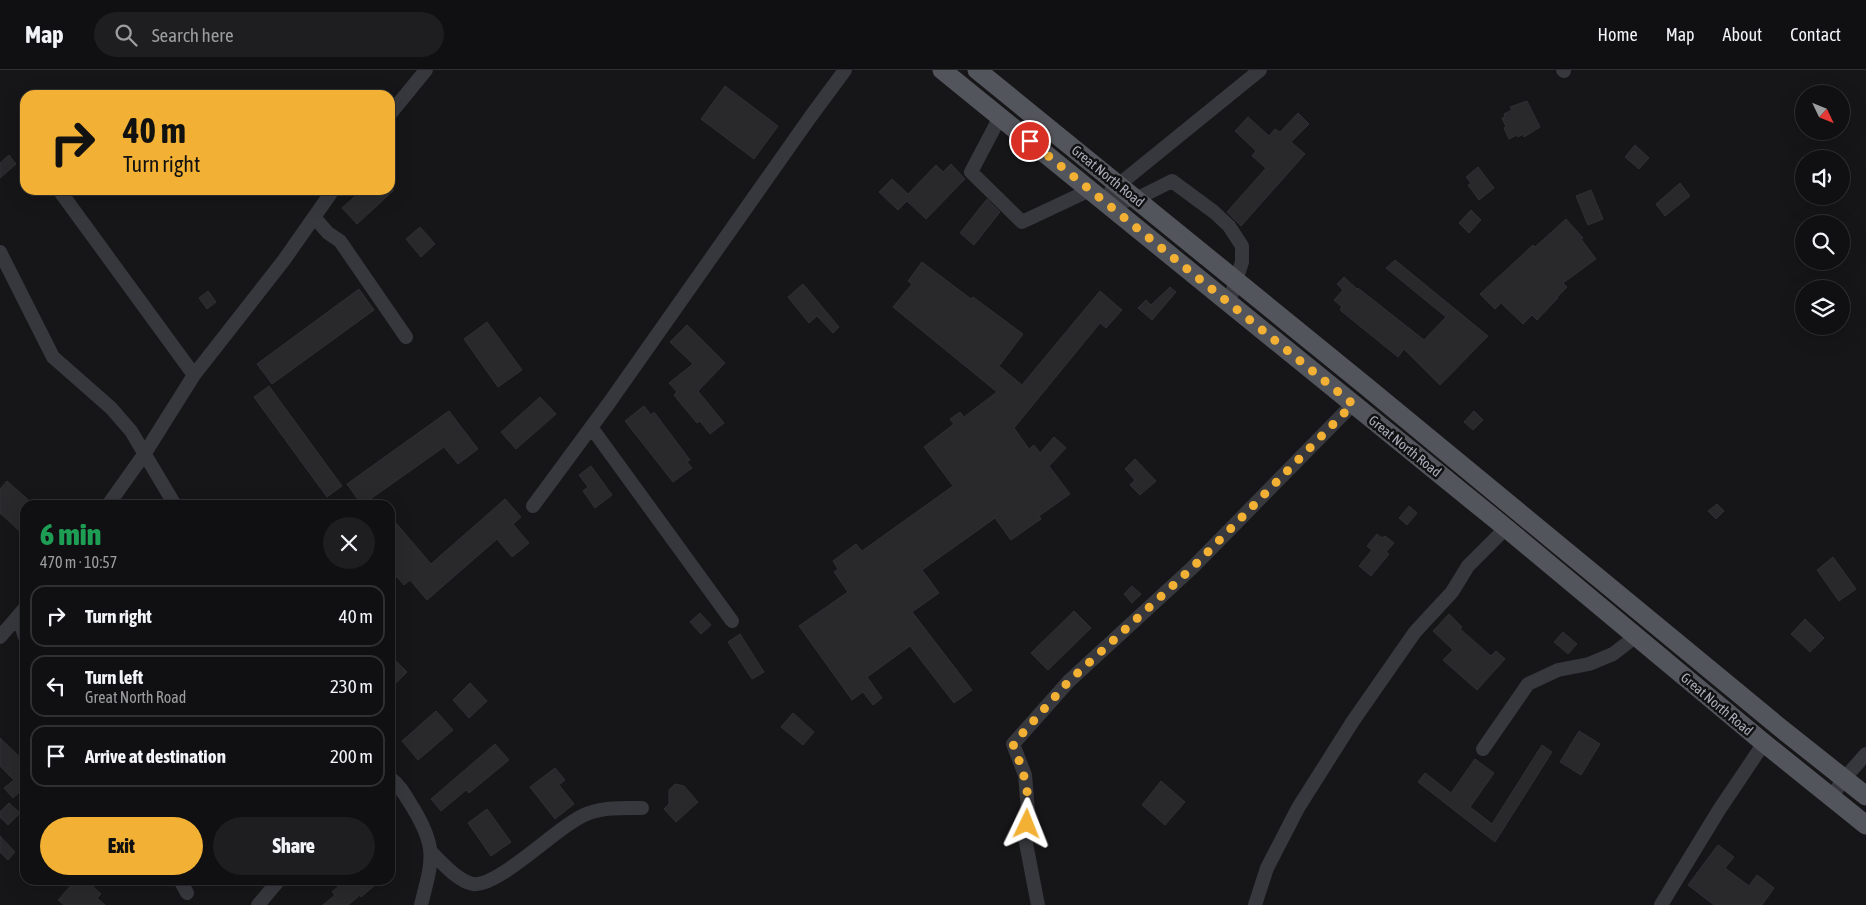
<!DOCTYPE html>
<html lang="en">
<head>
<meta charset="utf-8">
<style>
  body { margin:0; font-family:"Asap Condensed",sans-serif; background:#1e1e20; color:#f1f3f6; height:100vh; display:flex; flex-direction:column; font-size:19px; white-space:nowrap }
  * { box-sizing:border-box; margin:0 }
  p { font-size:16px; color:#9c9d9f }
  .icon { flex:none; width:28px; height:28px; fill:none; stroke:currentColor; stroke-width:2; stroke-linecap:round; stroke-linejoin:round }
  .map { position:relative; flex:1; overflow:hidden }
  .sheet { position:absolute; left:20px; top:430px; width:375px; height:385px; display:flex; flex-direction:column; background:#101012; border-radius:15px; box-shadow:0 5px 20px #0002,0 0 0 1px #303032 }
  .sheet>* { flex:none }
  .top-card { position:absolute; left:20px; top:20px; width:375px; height:105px; border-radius:15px; box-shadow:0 5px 20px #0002,0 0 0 1px #303032; background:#f2b134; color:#111; overflow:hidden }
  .needle { width:32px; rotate:133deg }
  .tools { position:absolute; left:1795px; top:15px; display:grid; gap:10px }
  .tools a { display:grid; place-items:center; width:55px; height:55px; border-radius:50%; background:#101012; box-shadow:0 5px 20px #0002,0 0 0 1px #303032; font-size:25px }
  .pin { position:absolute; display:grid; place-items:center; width:42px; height:42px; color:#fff; margin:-21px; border:2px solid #fff; border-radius:50%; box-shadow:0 1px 5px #0007 }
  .me { position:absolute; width:55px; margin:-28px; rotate:2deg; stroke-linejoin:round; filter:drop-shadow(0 0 4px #0008) }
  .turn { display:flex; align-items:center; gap:18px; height:105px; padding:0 20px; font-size:22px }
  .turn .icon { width:65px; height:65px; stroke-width:2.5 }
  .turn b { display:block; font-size:35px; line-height:42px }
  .round { display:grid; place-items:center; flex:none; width:52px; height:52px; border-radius:26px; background:#1e1e20 }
  .overview { display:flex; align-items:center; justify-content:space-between; height:85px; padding:0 20px }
  h1 { font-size:30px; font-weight:800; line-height:38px; color:#1e9e55 }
  .action { display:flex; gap:10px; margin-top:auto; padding:10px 20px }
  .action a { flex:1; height:58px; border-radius:30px; background:#f2b134; color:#111; font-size:20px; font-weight:800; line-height:58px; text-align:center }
  .action a+a { background:#1e1e20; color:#f1f3f6 }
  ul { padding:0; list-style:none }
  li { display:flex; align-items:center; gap:15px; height:62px; margin:0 10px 8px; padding:0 10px; border:2px solid #303032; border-radius:15px }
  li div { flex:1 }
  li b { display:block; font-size:19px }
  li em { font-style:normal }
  header { display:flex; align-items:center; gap:30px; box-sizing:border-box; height:70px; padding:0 25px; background:#101012; border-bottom:1px solid #303032 }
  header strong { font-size:24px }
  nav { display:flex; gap:28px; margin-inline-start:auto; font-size:18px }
  .search { width:350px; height:45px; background:#1e1e20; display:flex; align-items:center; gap:12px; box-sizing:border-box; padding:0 18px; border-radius:28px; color:#9c9d9f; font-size:19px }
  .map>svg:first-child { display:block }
  .building { fill:#29292c; stroke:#303034 }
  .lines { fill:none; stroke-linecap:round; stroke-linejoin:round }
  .minor { stroke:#37383d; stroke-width:14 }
  .major { stroke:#53555c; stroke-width:19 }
  .route { stroke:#f2b134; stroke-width:9; stroke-dasharray:0 16.2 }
  .labels { text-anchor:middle; stroke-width:5; stroke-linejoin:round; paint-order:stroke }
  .street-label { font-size:14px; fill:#a8adb8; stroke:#111113 }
</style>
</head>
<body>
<header>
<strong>Map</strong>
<div class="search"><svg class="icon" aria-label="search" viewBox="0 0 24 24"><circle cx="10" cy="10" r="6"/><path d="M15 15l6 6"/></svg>Search here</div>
<nav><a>Home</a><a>Map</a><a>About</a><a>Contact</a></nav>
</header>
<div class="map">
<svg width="1866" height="835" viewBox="0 0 1866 835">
  <rect width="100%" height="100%" fill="#161618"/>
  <path class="building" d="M725,16L778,56L754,89L701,49Z
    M1527,31L1540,57L1524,67L1523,64L1518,67L1517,65L1509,69L1504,58L1506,57L1502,48L1505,47L1504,44L1512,40L1510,37Z
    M1298,43L1309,54L1291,72L1305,84L1241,156L1227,142L1266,98L1252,86L1256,81L1235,61L1248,47L1269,66L1275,59L1280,62Z
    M1635,75L1649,88L1639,99L1625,87Z
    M9,85L16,94L0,108V93Z
    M951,94L965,109L926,149L907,131L898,140L879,122L892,109L908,124L936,95L943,102Z
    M1478,97L1494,118L1479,130L1468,115L1471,113L1466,107Z
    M1680,113L1690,126L1665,146L1656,134Z
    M362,120H394L357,154L342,138Z
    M1591,120L1603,149L1588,155L1576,126Z
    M987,129L1000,142L974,175L960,163Z
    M1471,140L1481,150L1469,163L1459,153Z
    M1566,149L1583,168L1581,169L1596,189L1563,213L1567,217L1557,227L1558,228L1537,250L1532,245L1523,254L1501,233L1495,239L1480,224L1533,175L1535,177Z
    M420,157L435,174L421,187L406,169Z
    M1395,190L1488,266L1440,315L1404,279L1398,287L1340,240L1342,237L1334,230L1343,220L1337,214L1344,207L1357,219L1358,218L1424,270L1446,247L1386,198Z
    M922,192L971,229L973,227L1023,264L999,296L1022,315L1100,221L1122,240L1106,258L1100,253L1014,358L1029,379L1034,375L1040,383L1054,367L1066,378L1049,396L1070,424L1039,446L1041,449L1011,470L995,448L922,500L939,523L912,542L972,620L954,633L910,576L867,607L882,628L873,635L863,622L852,630L799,556L848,522L834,502L838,499L833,491L856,474L862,481L953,416L924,377L954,354L950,349L960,342L964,347L997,322L893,237L912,214L908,211Z
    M803,214L839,257L833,263L817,246L809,253L788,227Z
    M1170,217L1176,222L1152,250L1138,238L1146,230L1151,235Z
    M359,219L374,240L272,314L257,294Z
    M208,221L216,232L207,239L199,228Z
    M487,252L522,300L498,317L464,269Z
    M687,255L725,293L698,321L724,353L710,364L700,351L697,353L682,335L674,325L677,322L669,313L693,294L670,272Z
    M269,316L342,416L327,427L254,327Z
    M540,327L556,344L516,379L501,362Z
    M644,336L651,345L654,342L690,390L687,392L692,398L673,412L625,351Z
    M449,341L478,379L458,394L444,377L362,435L347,414Z
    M1474,341L1483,350L1473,360L1464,352Z
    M1135,389L1156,411L1140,425L1130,415L1135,410L1125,399Z
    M591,396L612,425L595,438L583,421L588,417L579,405Z
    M7,411L34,435H25V466L0,443V419Z
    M505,429L521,447L513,454L529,473L512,487L497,469L427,530L410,510L404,515L390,499V446L431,494Z
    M1717,434L1724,441L1716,449L1708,441Z
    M1409,436L1417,443L1407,455L1399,448Z
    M1377,464L1382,468L1385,466L1394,473L1386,482L1389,484L1371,506L1359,496L1372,480L1367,476Z
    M1833,487L1856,519L1839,531L1817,500Z
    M1132,516L1141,524L1132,533L1124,524Z
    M1074,541L1091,558L1048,600L1031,583Z
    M700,543L711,555L701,564L690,552Z
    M1449,544L1462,557L1460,559L1491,586L1496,581L1505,589L1477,620L1443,590L1453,580L1433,561Z
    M1805,549L1824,568L1810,582L1791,564Z
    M1563,562L1577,574L1568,584L1554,572Z
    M740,564L764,602L752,609L728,572Z
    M390,585L407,602L390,619Z
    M470,613L487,631L469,648L453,630Z
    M436,641L453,660L418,690L402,671Z
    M793,643L814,662L803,675L781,657Z
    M1579,661L1600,674L1581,705L1560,692Z
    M0,668L25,692V721L23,719L13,728L4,718L14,710L0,696Z
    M495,674L509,690L469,723L466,720L441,741L431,729Z
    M1542,675L1552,682L1495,772L1418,712L1425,703L1451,723L1475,689L1494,703L1470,737L1492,754Z
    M555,698L565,710L559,715L574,734L555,749L530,717Z
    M1161,711L1185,732L1165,755L1142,735Z
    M675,714L684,716L698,732L676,752L664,739L669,734V720Z
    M9,733L20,743L8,755L0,747V742Z
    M487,739L511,772L491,786L468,753Z
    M0,766L15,782L8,790L0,782Z
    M1718,775L1734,787L1725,798L1749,816L1757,805L1774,818L1762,835H1714L1688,815Z
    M76,810H86L101,824L97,828L105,835H64L58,830Z
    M336,810H381L361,827L360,825L348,835H323L335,825L332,822L340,815Z"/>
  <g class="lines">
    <path class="minor" d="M1563,0L1564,1
      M390,44L426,0
      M1000,47L971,102L1022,152L1090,120
      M59,120L194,305
      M1111,121L1260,0
      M1102,129L1121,132L1138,128L1172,111L1214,142L1229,156L1242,176V192L1229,232
      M314,147L328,163L340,171L406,267
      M0,182L53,287L111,338L131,361L175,435
      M591,357L732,551
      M108,435L145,383L194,305L284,190L333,120
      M533,436L609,333L811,46L845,0
      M18,547L25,567
      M0,567L25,538
      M1483,679L1528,614L1558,600L1589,594L1613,584L1635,567
      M390,708C401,716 406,727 413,738C438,779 432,791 421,835
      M1832,726L1843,710L1866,684
      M431,782C442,793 458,811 473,814C499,818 561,752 589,743C606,737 624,738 642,738
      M180,810L187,823
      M258,835L279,810
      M1038,835L1025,768L1028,741L1025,705L1013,674L1069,611L1193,497L1353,334
      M1255,835L1267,798L1298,738L1353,651L1415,562L1452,522L1468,496L1506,458
      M1661,835L1719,740L1764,673"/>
    <path class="major" d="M942,0L1506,458L1764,673L1866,755
      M977,0L1367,317L1778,656L1866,726"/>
  </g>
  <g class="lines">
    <path class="route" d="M1027,754C1031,723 1024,703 1013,674L1069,611L1193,497L1353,334L1030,71"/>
  </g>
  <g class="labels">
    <g class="street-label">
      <text transform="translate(1108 106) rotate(39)" y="5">Great North Road</text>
      <text transform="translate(1405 376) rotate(39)" y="5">Great North Road</text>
      <text transform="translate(1717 634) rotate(40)" y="5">Great North Road</text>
    </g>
  </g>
</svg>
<div class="tools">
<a><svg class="needle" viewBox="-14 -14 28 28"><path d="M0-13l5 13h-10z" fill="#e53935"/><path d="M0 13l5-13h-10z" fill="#9c9d9f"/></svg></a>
<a><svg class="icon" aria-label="sound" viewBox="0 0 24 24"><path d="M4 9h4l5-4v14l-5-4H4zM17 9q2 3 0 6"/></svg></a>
<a><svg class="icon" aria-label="search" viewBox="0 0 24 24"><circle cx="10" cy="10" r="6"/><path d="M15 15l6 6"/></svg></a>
<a><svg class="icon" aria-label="layers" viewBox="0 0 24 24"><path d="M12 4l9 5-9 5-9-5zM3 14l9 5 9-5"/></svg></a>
</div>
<div class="pin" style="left:1030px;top:71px;background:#d93025"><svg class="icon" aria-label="arrive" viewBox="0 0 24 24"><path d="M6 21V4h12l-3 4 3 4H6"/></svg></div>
<svg class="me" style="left:1027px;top:754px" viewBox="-20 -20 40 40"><path d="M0-17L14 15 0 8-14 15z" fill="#f2b134" stroke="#fff" stroke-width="4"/></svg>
<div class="top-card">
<div class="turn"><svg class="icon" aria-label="right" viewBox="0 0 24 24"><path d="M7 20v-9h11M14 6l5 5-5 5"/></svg><div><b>40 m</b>Turn right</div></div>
</div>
<section class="sheet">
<div class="overview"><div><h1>6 min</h1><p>470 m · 10:57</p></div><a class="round"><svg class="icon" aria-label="close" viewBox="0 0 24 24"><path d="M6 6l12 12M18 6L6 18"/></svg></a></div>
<ul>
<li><svg class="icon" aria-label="right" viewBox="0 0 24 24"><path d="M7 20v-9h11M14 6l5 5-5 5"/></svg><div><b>Turn right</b></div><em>40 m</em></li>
<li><svg class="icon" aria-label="left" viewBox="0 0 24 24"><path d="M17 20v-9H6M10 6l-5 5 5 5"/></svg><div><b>Turn left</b><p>Great North Road</p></div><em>230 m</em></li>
<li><svg class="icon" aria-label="arrive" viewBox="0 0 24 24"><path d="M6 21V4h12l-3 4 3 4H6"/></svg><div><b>Arrive at destination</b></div><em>200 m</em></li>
</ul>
<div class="action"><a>Exit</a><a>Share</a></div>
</section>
</div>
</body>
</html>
